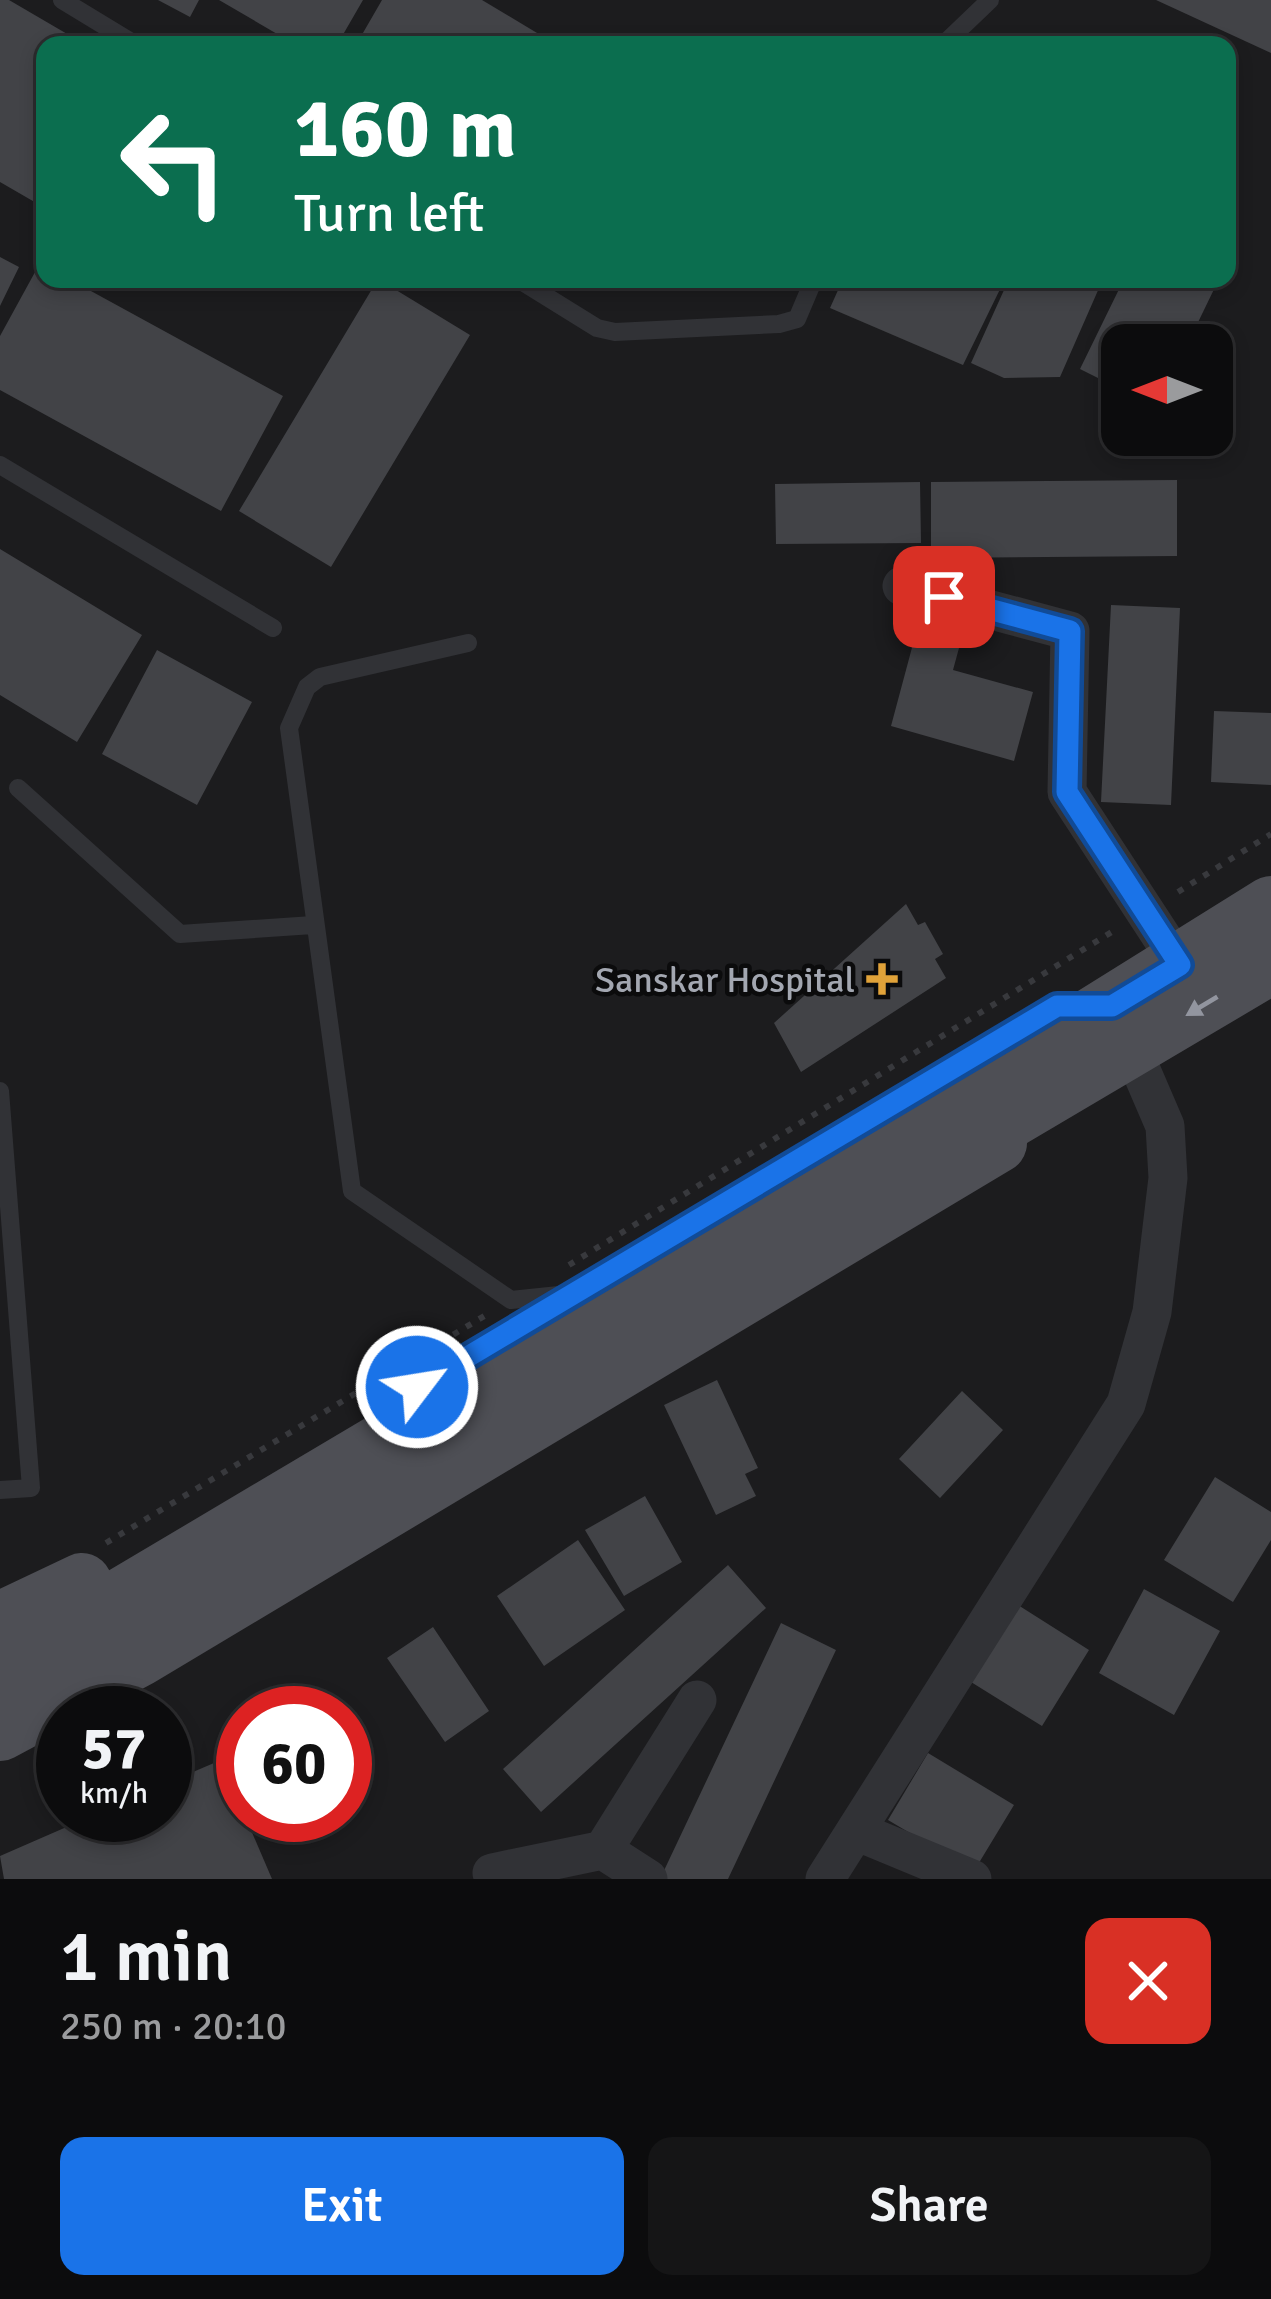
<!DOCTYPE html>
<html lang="en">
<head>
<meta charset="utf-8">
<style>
  body { margin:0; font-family:Signika,sans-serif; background:#151516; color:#f1f3f6; height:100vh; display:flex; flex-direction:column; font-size:45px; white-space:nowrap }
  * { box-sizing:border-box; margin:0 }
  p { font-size:39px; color:#9a9b9d }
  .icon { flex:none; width:66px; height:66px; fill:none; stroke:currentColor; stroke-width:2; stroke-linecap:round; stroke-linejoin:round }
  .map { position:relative; height:1879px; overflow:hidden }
  .drawer { display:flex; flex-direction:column; background:#0c0c0d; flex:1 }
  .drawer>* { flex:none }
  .banner { position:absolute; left:36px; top:36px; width:1200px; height:252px; border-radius:24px; box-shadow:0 6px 18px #0003,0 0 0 3px #2c2c2e; background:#0b6e4f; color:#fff; overflow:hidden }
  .needle { width:78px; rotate:270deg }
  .buttons { position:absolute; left:1101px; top:324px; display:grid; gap:24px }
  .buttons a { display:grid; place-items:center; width:132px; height:132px; border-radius:24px; background:#0c0c0d; box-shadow:0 6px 18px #0003,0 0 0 3px #2c2c2e; font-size:60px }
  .speed { position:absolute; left:36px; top:1686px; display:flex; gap:24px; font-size:60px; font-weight:700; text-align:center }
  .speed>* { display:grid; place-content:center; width:156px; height:156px; border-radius:50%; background:#0c0c0d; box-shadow:0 6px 18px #0003,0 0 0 3px #2c2c2e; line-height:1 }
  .speed small { font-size:30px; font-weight:400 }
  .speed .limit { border:18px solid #d22; background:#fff; color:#111 }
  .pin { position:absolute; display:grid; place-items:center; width:102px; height:102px; color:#fff; margin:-51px; border-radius:24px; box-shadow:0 6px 18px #0006 }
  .me { position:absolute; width:132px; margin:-66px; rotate:59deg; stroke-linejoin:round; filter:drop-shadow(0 0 9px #0008) }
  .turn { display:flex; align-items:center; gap:42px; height:252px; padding:0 60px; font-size:54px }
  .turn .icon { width:156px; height:156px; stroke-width:2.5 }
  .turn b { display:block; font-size:84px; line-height:102px }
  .round { display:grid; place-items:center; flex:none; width:126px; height:126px; border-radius:24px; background:#151516 }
  .summary { display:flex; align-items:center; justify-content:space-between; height:204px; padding:0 60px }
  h1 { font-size:72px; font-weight:600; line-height:90px }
  .action { display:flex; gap:24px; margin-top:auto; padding:24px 60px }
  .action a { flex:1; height:138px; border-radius:24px; background:#1a73e8; color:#fff; font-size:48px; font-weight:600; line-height:138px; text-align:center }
  .action a+a { background:#151516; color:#f1f3f6 }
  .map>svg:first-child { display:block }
  .built { fill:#1c1c1e; fill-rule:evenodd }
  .building { fill:#424347 }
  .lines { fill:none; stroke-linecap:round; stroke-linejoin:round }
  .path { stroke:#38393d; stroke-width:6; stroke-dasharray:6 9; stroke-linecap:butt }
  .lane { stroke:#313236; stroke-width:18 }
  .street { stroke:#313236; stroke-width:39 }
  .primary { stroke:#4e4f55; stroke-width:60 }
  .oneway { fill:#92959f }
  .route-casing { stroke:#114b97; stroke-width:30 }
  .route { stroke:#1a73e8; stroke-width:21 }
  .poi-dot { fill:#e0a239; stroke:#0b0b0c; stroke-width:4.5 }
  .labels { text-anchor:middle; stroke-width:9; stroke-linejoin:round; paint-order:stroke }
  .poi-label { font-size:36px; fill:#a3a7b1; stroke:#0b0b0c; text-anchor:end }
</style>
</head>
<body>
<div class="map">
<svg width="1271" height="1879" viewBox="0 0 1271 1879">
  <rect width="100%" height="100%" fill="#101011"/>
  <path class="built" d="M0,0H1271V1879H0ZM45,45H1227V279H45ZM1122,345H1212V435H1122ZM63,1713H165V1815H63ZM243,1713H345V1815H243Z"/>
  <path class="building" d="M0,0H9L86,45H45V192L38,204L0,182Z
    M158,0H199L190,17Z
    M219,0H363L337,45H296Z
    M382,0H482L557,45H356Z
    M1156,0H1271V53Z
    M0,257L19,267L0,306Z
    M40,263L45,279H69L283,396L221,511L0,390V336Z
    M378,279L470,335L331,567L239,511Z
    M843,279L877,282L1005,279L963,365L830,308Z
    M1009,279H1103L1060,377L1004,378L971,363Z
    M1124,279H1219L1187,345H1122V390L1080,369Z
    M1177,480V556L931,558V482Z
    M920,482L921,543L776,544L775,484Z
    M0,549L142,635L77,742L0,695Z
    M1111,605L1180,608L1171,805L1101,802Z
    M921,614L965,626L953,670L1033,692L1014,761L891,726Z
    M157,650L252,702L197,805L102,754Z
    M1214,711L1271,713V785L1211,782Z
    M906,904L918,925L925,922L943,954L935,959L946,978L801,1072L774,1023Z
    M717,1380L758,1468L745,1474L756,1496L716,1515L664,1405Z
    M962,1391L1003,1430L940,1498L899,1459Z
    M1215,1477L1271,1512V1540L1233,1602L1164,1560Z
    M645,1496L682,1562L624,1596L585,1530Z
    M578,1540L625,1610L544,1666L497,1596Z
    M728,1565L766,1608L541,1812L503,1769Z
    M1144,1589L1220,1631L1174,1715L1099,1673Z
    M1018,1605L1089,1650L1042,1726L971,1682Z
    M781,1623L836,1650L728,1879H660Z
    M433,1627L489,1711L445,1742L387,1658Z
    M928,1753L1014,1805L974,1871L888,1820Z
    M221,1760L272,1879H4L0,1856L94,1815H165V1784Z"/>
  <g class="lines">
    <path class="path" d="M1178,892L1271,834
      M569,1265L1115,930
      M106,1543L486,1315"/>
    <path class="lane" d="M62,0L136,45
      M943,45L990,0
      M518,279L597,328L615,332L779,324L797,319L814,279
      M0,465L273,628
      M468,643L320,677L307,687L289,728L352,1191L511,1300L578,1293
      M18,788L180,934L313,925
      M0,1091L31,1488L0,1490"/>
    <path class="street" d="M902,586L1070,631L1067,792L1180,965
      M856,1831L972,1879
      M492,1873L603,1850
      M648,1879L603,1850L697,1700
      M825,1879L1126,1404L1152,1312L1168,1178L1165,1126L1122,1026"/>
    <path class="primary" d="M956,1150L1271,964
      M0,1622L82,1583
      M0,1670L458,1398L671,1280L1271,906
      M0,1731L140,1656L997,1143"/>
  </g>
  <defs><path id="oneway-solid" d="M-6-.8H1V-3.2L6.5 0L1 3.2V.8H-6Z" transform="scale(3)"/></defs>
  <use class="oneway" href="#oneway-solid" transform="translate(1202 1006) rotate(149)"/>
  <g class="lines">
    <defs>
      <path id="route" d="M417,1387L1057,1006H1112L1180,965L1067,792L1070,631L944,597"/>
    </defs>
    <use href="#route" class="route-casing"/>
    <use href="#route" class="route"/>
  </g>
  <path class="poi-dot" d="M876 961h12v12h12v12h-12v12h-12v-12h-12v-12h12z"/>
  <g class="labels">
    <g class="poi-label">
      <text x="855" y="992">Sanskar Hospital</text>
    </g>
  </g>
</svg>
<div class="buttons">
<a><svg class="needle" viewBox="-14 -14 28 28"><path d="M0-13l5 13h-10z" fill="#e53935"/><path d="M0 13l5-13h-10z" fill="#9a9b9d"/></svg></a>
</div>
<div class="speed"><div>57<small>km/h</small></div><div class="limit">60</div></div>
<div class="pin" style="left:944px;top:597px;background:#d93025"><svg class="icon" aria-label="arrive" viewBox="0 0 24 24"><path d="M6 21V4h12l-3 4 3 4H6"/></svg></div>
<svg class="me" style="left:417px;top:1387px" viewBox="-20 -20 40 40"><circle r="17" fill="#1a73e8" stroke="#fff" stroke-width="3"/><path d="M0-11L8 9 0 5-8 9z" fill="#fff"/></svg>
<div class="banner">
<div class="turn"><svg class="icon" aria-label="left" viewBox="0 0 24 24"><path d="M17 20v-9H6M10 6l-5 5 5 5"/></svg><div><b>160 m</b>Turn left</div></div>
</div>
</div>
<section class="drawer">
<div class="summary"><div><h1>1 min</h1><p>250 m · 20:10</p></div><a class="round" style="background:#d93025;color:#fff"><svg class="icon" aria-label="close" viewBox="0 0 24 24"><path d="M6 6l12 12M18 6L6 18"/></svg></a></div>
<div class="action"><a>Exit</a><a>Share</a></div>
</section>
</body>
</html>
